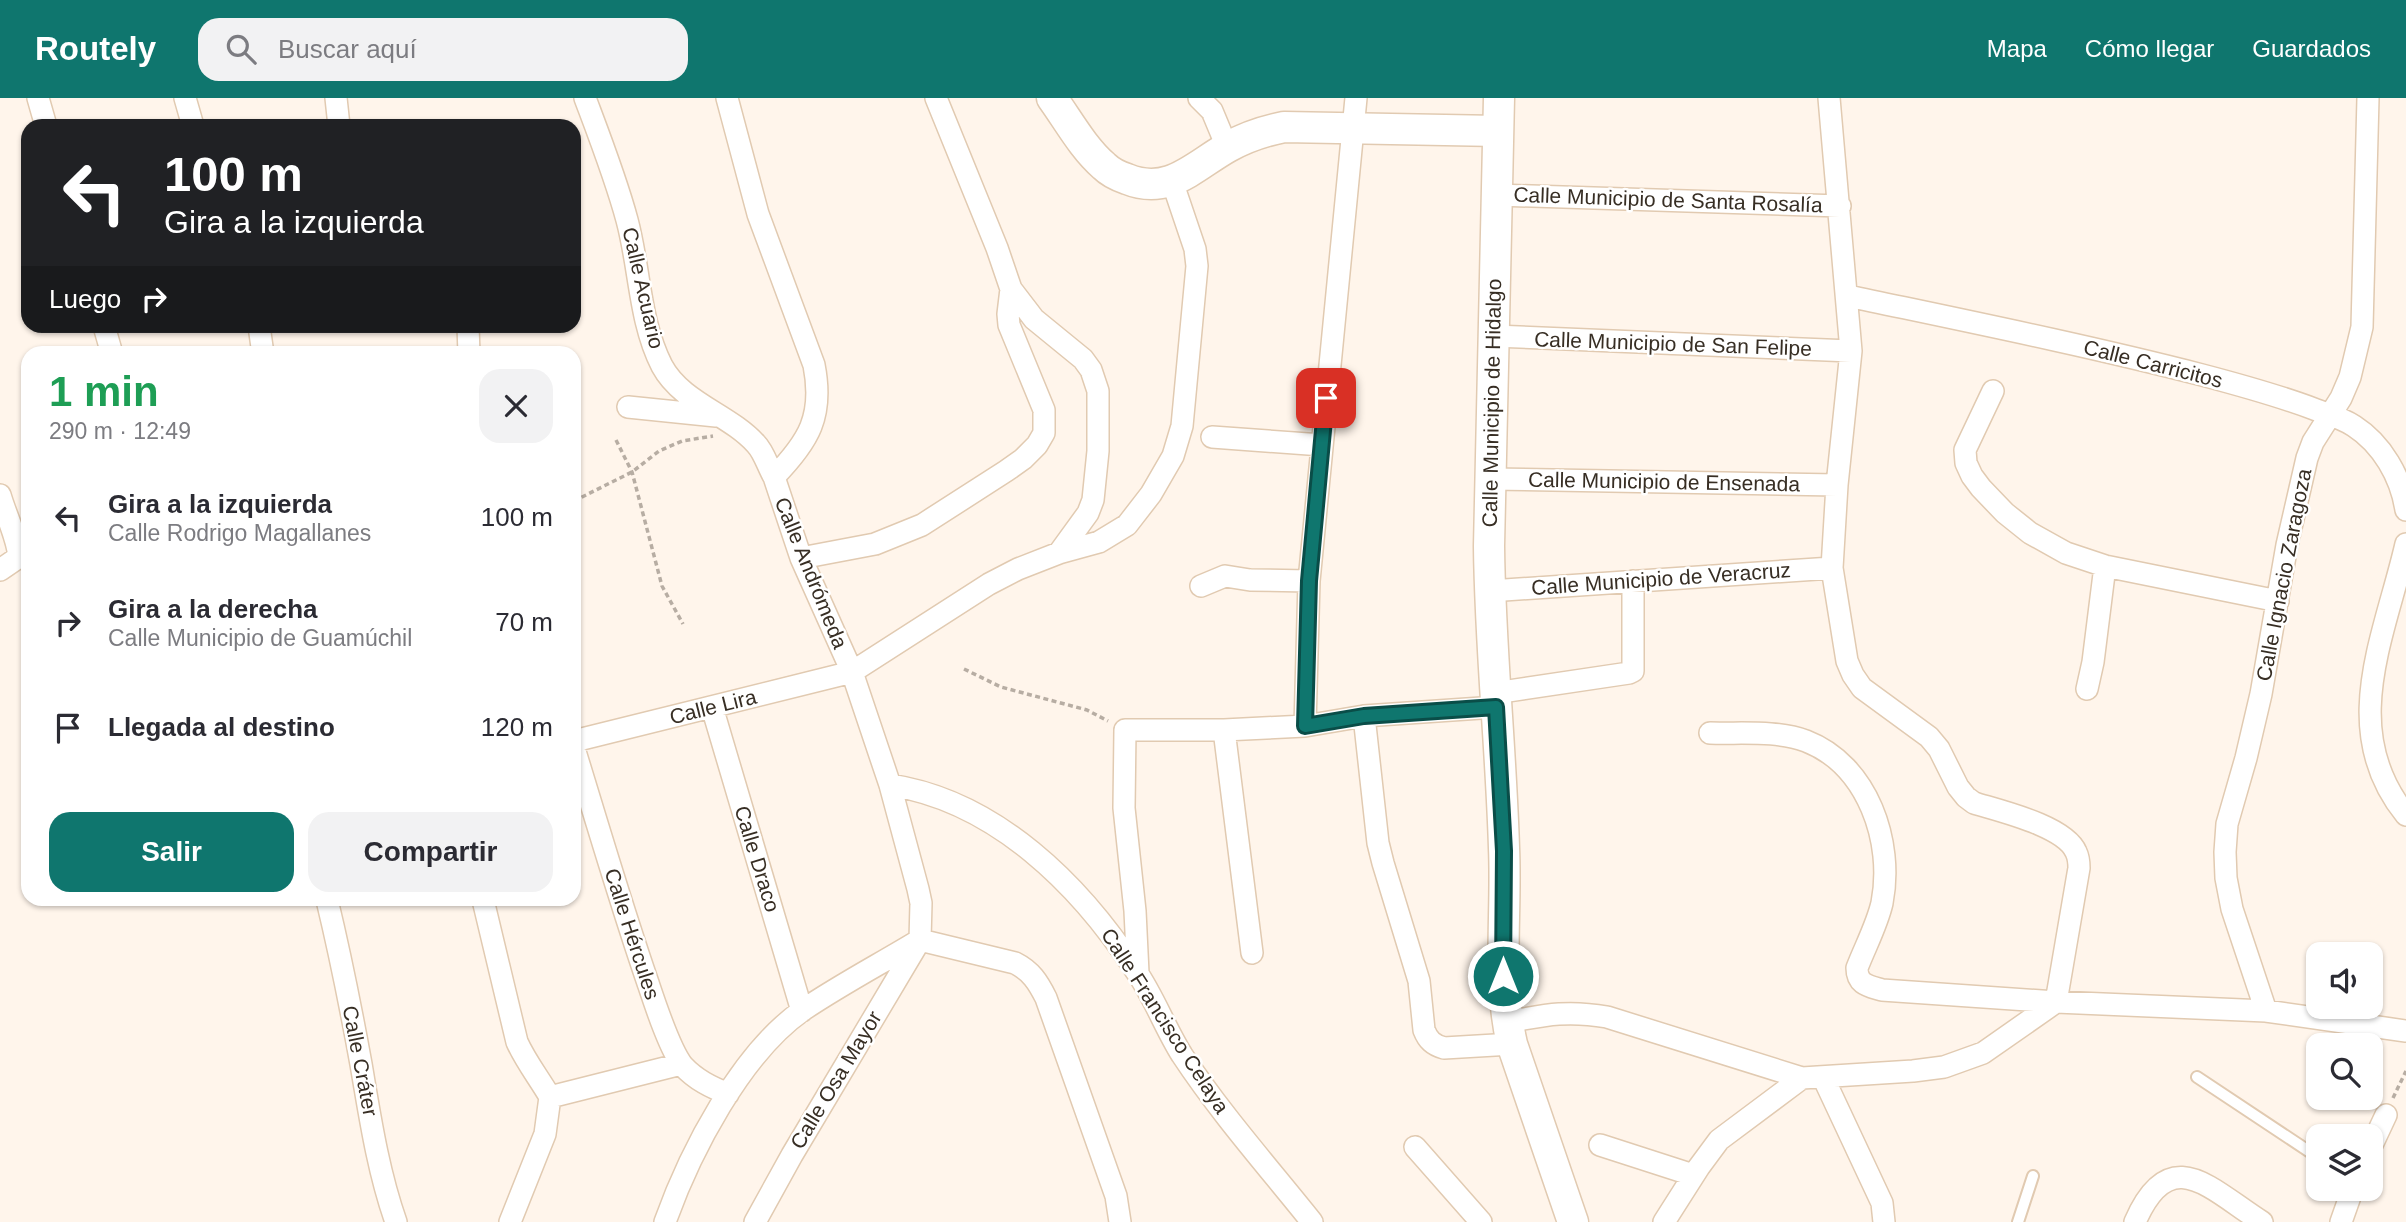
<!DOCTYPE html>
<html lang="es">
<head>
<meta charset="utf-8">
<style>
  body { margin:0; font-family:Helvetica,sans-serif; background:#f2f2f3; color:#2b2b33; height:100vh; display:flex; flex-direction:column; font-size:26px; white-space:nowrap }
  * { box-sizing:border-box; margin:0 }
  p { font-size:23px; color:#7c7c81 }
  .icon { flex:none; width:38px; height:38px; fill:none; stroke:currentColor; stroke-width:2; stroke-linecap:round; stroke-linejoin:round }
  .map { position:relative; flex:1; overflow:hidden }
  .drawer { position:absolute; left:21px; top:248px; width:560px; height:560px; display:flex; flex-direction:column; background:#fff; border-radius:21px; box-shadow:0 2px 5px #0004 }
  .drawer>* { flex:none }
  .hud { position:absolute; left:21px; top:21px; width:560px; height:214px; border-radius:21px; box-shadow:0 2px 5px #0004; background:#202124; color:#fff; overflow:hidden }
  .controls { position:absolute; left:2306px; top:844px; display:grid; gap:14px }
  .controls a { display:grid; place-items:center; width:77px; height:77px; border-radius:14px; background:#fff; box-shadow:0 2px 5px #0004; font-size:35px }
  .pin { position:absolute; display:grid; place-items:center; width:60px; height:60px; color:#fff; margin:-30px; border-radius:14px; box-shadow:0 4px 10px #0006 }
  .me { position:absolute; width:77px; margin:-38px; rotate:0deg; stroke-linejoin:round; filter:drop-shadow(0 0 5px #0008) }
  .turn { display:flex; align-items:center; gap:24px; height:147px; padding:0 28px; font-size:32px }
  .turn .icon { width:91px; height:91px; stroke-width:2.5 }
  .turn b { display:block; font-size:49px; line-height:60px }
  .then { display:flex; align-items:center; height:66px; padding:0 28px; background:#0003; gap:14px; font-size:26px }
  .round { display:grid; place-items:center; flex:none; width:74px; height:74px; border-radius:21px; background:#f2f2f3 }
  .head { display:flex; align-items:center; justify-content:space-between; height:119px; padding:0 28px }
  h1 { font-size:42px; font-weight:600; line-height:52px; color:#1e9e55 }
  .action { display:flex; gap:14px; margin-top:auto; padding:14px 28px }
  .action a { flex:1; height:80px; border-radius:21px; background:#0f766e; color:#fff; font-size:28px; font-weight:600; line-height:80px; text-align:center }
  .action a+a { background:#f2f2f3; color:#2b2b33 }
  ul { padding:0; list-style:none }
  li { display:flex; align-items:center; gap:21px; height:105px; padding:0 28px }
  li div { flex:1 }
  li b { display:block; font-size:26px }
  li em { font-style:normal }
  header { display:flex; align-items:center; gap:42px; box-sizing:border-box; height:98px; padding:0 35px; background:#0f766e; color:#fff }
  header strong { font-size:33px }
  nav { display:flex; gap:38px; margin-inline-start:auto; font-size:24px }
  .search { width:490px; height:63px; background:#f2f2f3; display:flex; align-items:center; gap:18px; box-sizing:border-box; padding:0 24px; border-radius:21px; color:#7c7c81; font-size:26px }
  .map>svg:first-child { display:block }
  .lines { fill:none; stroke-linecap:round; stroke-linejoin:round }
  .lane-casing { stroke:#e1cab1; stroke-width:14 }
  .street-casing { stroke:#e1cab1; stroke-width:24 }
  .secondary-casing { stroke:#e1cab1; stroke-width:33 }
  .path { stroke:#b7ada3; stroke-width:3.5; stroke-dasharray:5 3.5; stroke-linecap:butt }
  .lane { stroke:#fff; stroke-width:10 }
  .street { stroke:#fff; stroke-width:21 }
  .secondary { stroke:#fff; stroke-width:30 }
  .route-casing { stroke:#0a4d48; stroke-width:18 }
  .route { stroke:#0f766e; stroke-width:12 }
  .labels { text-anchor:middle; stroke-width:5; stroke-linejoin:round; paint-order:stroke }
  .street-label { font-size:21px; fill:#372e24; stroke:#fff }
</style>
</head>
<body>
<header>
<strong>Routely</strong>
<div class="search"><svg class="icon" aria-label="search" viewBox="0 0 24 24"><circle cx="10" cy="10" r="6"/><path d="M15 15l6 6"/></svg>Buscar aquí</div>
<nav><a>Mapa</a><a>Cómo llegar</a><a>Guardados</a></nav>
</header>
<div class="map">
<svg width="2406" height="1124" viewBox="0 0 2406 1124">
  <rect width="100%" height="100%" fill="#fff5eb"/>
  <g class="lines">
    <defs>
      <path id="lane" d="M2197,979L2319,1060
        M2018,1124L2033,1078"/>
      <path id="street" d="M38,0L46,28
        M185,0L193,28
        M336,0L339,28
        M585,0C600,40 616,81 627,122C640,170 639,223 662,268C682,305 729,316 756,346C764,354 768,369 774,379
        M727,0L758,116L814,267C824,318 809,343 774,379L801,460L852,574L890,687L918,791L921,805L920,842L792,1057L755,1124
        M936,0L997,150L1011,191L1034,221L1083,261L1091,272L1098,293V353L1093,402L1088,415L1059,455
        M1199,0L1212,13L1227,49
        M1497,97L1840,108
        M1848,198C1966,223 2085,247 2202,277C2240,287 2277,297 2314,311C2327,316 2342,320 2354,328C2382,346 2401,379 2406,412
        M104,228L112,256
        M259,228L263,256
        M468,228L469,256
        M1494,238L1851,253
        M1993,293L1965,352L1966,365L1972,378L1981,390L2005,415L2030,435L2066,455L2105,468L2278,503
        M628,309L716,318
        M1212,339L1322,347
        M1491,381L1837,387
        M0,397C6,418 17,438 19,459
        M2406,446C2385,538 2337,632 2406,717
        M801,460L875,446L922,427L1006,373L1023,361L1037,347L1044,335V312L1009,227L1008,216L1011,191
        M0,472L19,459
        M1201,488L1225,478L1250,482L1309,483
        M1490,493L1832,470
        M2087,591L2093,564L2105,468
        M1495,595L1629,575L1633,573V483
        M712,609L802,913
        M1364,618L1378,745L1383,765L1419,883L1424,932C1428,942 1433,947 1444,950L1512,946
        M1305,628L1309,483L1356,0
        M1224,632L1252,855
        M1710,635C1740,636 1777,632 1806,643C1868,667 1894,744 1882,805C1877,827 1865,849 1857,870C1857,887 1869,888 1882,892L2056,904L2079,770C2079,765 2078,758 2076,754C2065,728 2000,713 1974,705L1966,699L1958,689L1939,651L1929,639L1862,590L1853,577L1847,563L1832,470L1837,387L1851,253L1829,0
        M574,643L852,574L989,486L1018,471L1059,455L1099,444L1127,427L1151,396L1173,358L1182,328L1197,168L1195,151L1172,83
        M574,650C598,728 621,807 648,885C655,906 670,952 683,968C696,982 711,989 728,996
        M890,687C996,703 1080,787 1136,873C1154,899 1165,930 1182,957C1221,1016 1268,1069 1312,1124
        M327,802C340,856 351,911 361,966C370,1019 378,1073 396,1124
        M483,802L517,944C526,964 539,980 550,999
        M920,842L1015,865C1031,873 1038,884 1046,900L1116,1098L1120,1124
        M1138,875L1135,813L1124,710L1125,632H1224L1305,628L1364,618L1496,609
        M2266,913L2232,811L2226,780L2225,754L2227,726L2246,660L2261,596L2287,447L2307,360L2313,344L2341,300L2350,279L2362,229L2368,0
        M1507,924C1545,917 1567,912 1607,919L1802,980L1913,973L1944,969L1983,955L2056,904L2266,913L2406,933
        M1823,979L1882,1105L1884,1124
        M1600,1047L1693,1077
        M1415,1049L1481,1124
        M2371,1049L2386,1017
        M510,1124L545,1036L550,999L681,966
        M665,1124C690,1054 741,955 803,912C840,887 880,866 918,843
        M1664,1124L1699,1069L1719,1042L1802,980
        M2135,1124C2170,1043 2210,1091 2262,1124
        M2341,1124L2353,1090"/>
      <path id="secondary" d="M1052,0C1068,22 1083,50 1104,68C1110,74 1118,78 1127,81C1169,98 1194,68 1228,49C1246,39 1264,33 1284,29L1498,33
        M1499,0L1489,448C1490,549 1501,649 1504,750C1507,816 1497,881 1512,946L1573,1124"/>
    </defs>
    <use href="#lane" class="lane-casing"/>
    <use href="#street" class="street-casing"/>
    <use href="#secondary" class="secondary-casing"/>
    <path class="path" d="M616,342L632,374L662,488L683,526
      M574,403L632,374L659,353L682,343L713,338
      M964,571L1001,589L1087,612L1108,623
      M2393,1000L2406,973"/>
    <use href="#lane" class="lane"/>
    <use href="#street" class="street"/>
    <use href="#secondary" class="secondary"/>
  </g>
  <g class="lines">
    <defs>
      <path id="route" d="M1326,300L1309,483L1305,628L1364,618L1496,609L1504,753L1503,878"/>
    </defs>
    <use href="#route" class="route-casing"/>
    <use href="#route" class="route"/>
  </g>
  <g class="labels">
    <g class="street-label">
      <text transform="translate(1668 102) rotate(2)" y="7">Calle Municipio de Santa Rosalía</text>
      <text transform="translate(643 190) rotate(77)" y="7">Calle Acuario</text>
      <text transform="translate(1673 246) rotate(2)" y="7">Calle Municipio de San Felipe</text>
      <text transform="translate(2153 266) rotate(14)" y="7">Calle Carricitos</text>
      <text transform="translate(1492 305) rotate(-89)" y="7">Calle Municipio de Hidalgo</text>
      <text transform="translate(1664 384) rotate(1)" y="7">Calle Municipio de Ensenada</text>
      <text transform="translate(811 475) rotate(68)" y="7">Calle Andrómeda</text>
      <text transform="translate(2284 477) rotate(-79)" y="7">Calle Ignacio Zaragoza</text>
      <text transform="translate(1661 481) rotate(-4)" y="7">Calle Municipio de Veracruz</text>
      <text transform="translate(713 609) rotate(-14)" y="7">Calle Lira</text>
      <text transform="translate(757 761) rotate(73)" y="7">Calle Draco</text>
      <text transform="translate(632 836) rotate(72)" y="7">Calle Hércules</text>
      <text transform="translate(1165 923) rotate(57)" y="7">Calle Francisco Celaya</text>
      <text transform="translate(360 963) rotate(79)" y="7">Calle Cráter</text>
      <text transform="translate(836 982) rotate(-59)" y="7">Calle Osa Mayor</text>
    </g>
  </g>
</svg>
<div class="controls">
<a><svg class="icon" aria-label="sound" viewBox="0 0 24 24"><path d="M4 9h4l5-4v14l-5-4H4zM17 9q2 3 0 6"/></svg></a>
<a><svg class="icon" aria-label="search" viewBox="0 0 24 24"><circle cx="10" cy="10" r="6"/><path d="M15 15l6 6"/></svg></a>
<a><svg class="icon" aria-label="layers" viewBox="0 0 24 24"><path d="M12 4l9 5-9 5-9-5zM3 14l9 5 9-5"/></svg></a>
</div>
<div class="pin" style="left:1326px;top:300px;background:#d93025"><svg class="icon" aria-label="arrive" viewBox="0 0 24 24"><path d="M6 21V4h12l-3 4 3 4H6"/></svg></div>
<svg class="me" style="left:1503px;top:878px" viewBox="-20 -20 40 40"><circle r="17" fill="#0f766e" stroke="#fff" stroke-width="3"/><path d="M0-11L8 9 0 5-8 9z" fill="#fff"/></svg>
<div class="hud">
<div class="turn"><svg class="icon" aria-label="left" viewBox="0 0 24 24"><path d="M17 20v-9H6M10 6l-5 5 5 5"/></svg><div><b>100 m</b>Gira a la izquierda</div></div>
<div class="then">Luego<svg class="icon" aria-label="right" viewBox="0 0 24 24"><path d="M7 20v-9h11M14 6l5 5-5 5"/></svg></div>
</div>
<section class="drawer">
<div class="head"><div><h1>1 min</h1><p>290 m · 12:49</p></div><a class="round"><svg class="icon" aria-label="close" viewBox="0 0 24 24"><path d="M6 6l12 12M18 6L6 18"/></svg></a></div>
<ul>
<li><svg class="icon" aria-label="left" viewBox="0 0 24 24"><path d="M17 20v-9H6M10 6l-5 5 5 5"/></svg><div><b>Gira a la izquierda</b><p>Calle Rodrigo Magallanes</p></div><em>100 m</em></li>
<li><svg class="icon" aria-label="right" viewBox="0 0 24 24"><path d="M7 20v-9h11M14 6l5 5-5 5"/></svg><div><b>Gira a la derecha</b><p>Calle Municipio de Guamúchil</p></div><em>70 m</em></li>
<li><svg class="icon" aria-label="arrive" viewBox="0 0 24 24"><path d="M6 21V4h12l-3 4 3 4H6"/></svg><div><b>Llegada al destino</b></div><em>120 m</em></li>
</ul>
<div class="action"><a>Salir</a><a>Compartir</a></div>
</section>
</div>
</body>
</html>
